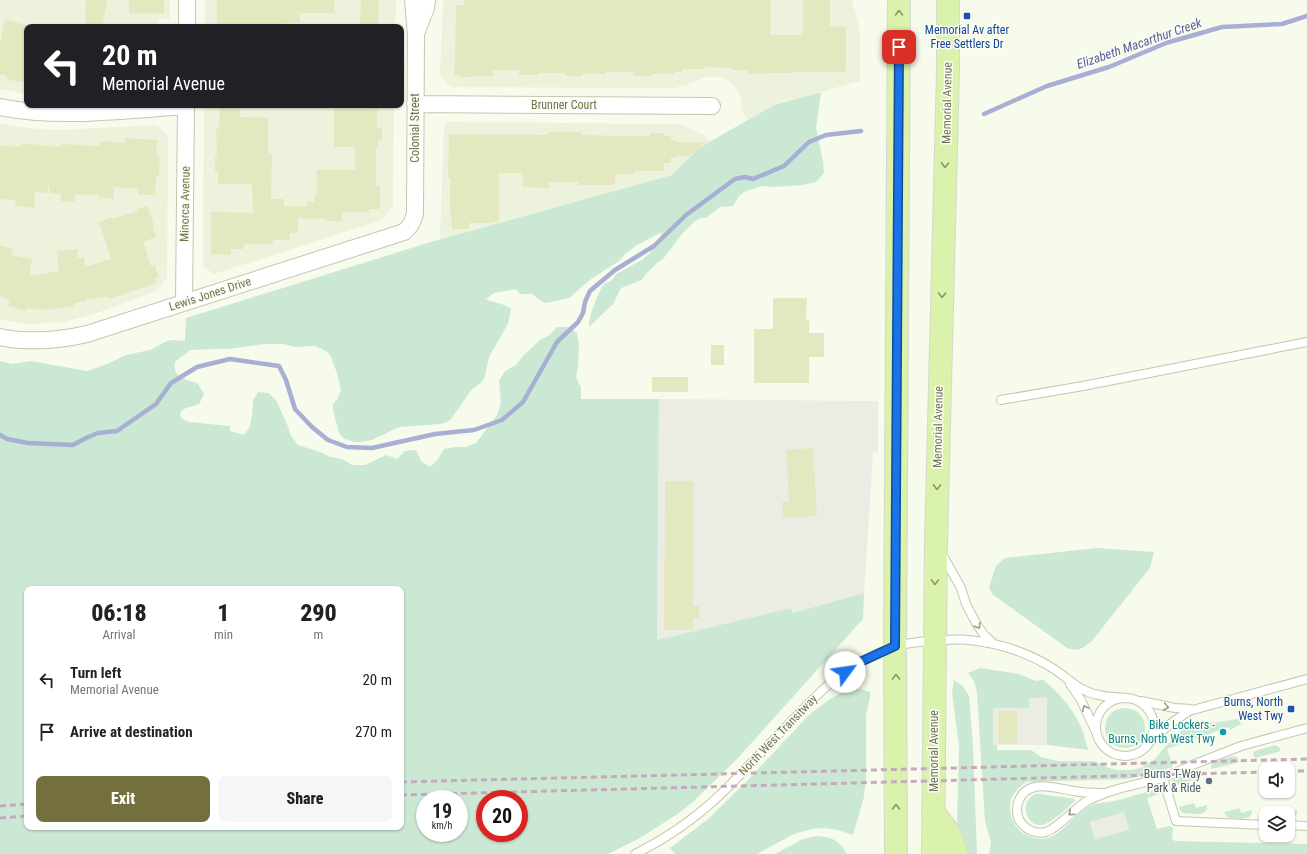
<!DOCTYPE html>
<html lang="en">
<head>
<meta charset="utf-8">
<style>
  body { margin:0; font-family:"Roboto Condensed",sans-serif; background:#f6f6f6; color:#222; height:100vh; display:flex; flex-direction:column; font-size:15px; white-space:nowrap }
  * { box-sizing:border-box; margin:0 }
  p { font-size:13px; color:#767676 }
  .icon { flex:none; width:22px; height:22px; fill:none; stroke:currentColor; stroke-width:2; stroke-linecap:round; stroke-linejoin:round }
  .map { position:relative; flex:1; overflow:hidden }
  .panel { position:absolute; left:24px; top:586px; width:380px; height:244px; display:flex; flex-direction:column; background:#fff; border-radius:8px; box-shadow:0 1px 3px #0004 }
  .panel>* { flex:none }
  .hud { position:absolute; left:24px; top:24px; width:380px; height:84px; border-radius:8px; box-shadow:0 1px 3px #0004; background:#202124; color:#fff; overflow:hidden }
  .fabs { position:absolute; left:1259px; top:762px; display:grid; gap:8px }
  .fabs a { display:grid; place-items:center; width:36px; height:36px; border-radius:8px; background:#fff; box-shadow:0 1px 3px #0004; font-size:20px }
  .speed { position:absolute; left:416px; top:790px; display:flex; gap:8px; font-size:20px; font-weight:700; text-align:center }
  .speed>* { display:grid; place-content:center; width:52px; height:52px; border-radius:50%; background:#fff; box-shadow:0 1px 3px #0004; line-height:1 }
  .speed small { font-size:10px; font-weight:400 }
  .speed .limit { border:6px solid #d22; background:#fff; color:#111 }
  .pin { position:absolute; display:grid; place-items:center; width:34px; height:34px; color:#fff; margin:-17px; border-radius:8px; box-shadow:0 2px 6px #0006 }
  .me { position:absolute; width:44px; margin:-22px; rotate:59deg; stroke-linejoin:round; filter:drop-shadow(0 0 3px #0008) }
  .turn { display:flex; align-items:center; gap:14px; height:84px; padding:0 12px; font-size:18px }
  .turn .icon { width:52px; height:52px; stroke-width:2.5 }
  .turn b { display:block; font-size:28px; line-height:34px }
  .eta { display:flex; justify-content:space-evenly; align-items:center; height:68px; text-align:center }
  .eta b { font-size:24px; font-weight:800; line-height:28px }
  .primary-button { display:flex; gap:8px; margin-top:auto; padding:8px 12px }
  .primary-button a { flex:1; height:46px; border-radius:8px; background:#73703d; color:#fff; font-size:16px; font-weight:800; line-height:46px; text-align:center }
  .primary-button a+a { background:#f6f6f6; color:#222 }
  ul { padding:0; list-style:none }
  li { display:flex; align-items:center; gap:12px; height:52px; padding:0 12px }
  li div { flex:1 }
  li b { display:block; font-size:15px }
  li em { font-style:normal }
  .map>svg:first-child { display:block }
  .residential { fill:#ecf2db }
  .industrial { fill:#ebede4 }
  .green { fill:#cbe8d4; fill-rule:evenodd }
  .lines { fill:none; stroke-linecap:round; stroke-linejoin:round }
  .stream { stroke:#a9afd4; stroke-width:4.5 }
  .building { fill:#e4e8c1 }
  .service-casing { stroke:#c4c7ad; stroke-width:10 }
  .minor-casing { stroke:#c4c7ad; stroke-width:18 }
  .primary-casing { stroke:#d7d8ce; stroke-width:24 }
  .service { stroke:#fff; stroke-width:8 }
  .minor { stroke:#fff; stroke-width:16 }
  .primary { stroke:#daf2ac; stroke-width:22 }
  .rail { stroke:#c5aabe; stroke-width:3; stroke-dasharray:6 4; stroke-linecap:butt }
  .oneway { stroke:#8b9468 }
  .oneway2 { stroke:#9c9e85 }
  .route-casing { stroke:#114b97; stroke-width:10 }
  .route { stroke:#1a73e8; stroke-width:7 }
  .transit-dot { fill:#1a4fb4; stroke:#fafdf2; stroke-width:1.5 }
  .culture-dot { fill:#0f9aa8; stroke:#fafdf2; stroke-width:1.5 }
  .service-dot { fill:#5c6f8a; stroke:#fafdf2; stroke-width:1.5 }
  .labels { text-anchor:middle; stroke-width:3; stroke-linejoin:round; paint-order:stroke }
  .transit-label { font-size:12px; fill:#164399; stroke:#fafdf2 }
  .street-label { font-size:12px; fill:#717451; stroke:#fafdf2 }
  .culture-label { font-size:12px; fill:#0d838f; stroke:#fafdf2; text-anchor:end }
  .service-label { font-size:12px; fill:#4e5e75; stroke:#fafdf2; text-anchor:end }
  .water-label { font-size:13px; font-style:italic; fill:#575f99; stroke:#fafdf2 }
</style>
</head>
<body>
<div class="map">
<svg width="1307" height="854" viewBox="0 0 1307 854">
  <rect width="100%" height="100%" fill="#f6fbec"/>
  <path class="residential" d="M0,0H170V19H158V25H170V27H27V94L16,92L0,89Z
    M205,0H396L395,27H205Z
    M444,0H852L860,30V81L775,104L748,120L742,110L741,100L736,88L726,79L719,77H705L687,85L673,88L451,87L440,75L443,5Z
    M204,105H394L393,206L382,220L214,274L203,266Z
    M448,122L668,124L683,125L706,136L710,141L699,148L672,175L440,239L444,127Z
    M0,124L36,129L62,130L157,125L168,136L167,277L157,291L94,314L64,322L33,324L19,323L0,319Z"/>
  <path class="industrial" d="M659,399L878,401V452L873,453L864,593L793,613L791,608L657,640Z
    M1029,698H1047V745H993V708H1029Z
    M1124,812L1129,830L1095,840L1090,822Z"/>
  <path class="green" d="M821,92L816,128L823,161L824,173L816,182L803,185L772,187L761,186L744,192L739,196L733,206L720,207L706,218H701L695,221L682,234L663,259L658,262L645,275L642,280L621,288L613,304L589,327C589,315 597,295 604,284L609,282L613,279L616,274L642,260L651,252L654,244L660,237L662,232L637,245L625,254L619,261L591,279L569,298L546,303L541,301L532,294H520L516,289L494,293L486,299C493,303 504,303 511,309L508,324L489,357L485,376L482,382L472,389L451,419L447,422L440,424L399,427L372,440L360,442H354L343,438L339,433L333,410V404L337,400L341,390L337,373L330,355L326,351L315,346L295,347L283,344H265L228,349H216L190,350L175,362C173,380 186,378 198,384L204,394L199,404L186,408L181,411L180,416L184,420L189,422L230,426V431L244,435L250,426L252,415L253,401L258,392L269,393L277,402L287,424L291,436L298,445L320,452L330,457L342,459L352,465H365L386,455L397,459L405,451L416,450L421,461L430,467L438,459L444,449L455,447H466L476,443L497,415L501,403L499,381L505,371L516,365L523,356L540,340L550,335L557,327H568L577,333L579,345L578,366L576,377L581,388V399H659L657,640L791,608L793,613L864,593L863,619L737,759L694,801L679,813L640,838L608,854H0V361L12,364L31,361L87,371L105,365L126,355L150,350L167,341L173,340L185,341L186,318L434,241L672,175L699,148L774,105ZM27,589H401V827H27ZM425,799H459V833H425ZM485,799H519V833H485Z
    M1097,548L1154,552L1150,568L1091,642C1081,649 1079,652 1067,648L992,594L989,587L996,566L1005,558Z
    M980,668L1019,674L1036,681L1043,680C1060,693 1073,709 1082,729C1085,736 1085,743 1089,750L1047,745V698H1029V708H993V745H997V750H1031L1041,757L1057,761H1094L1109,768L1118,770H1130L1141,768L1154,760L1174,737L1185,728L1196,724L1219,722L1237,719L1240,720L1241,724L1230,730L1229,727L1167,749L1173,767L1129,779L1026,782C1018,788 1010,795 1010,806C1010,816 1014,827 1023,833C1058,854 1068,813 1095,804C1101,802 1108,803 1114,801C1127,798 1141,793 1155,790H1158L1159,794L1147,798L1157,829L1169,826L1173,828L1172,839L1175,841L1307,844V854H989L991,842L985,821L977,692L974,681L968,673ZM1124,812L1129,830L1095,839L1090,822Z
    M954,680L963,686L969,696L973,746L977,854H964L957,821L959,747L952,692Z
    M848,689H861L870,692C871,697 867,709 866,716V776L864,797L853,835L838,830L824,828L812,829L794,834L757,854H675L670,848L708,819L744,784L809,715L830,699Z
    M1105 728a20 20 0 1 1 40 0a20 20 0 1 1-40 0Z
    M1275,745L1279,747L1281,751L1255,758L1253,754L1255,751Z
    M1233,756L1237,757L1239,762L1212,769L1211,765L1213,762Z
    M1193,773L1197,774L1200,778L1173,786L1172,782L1174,778Z
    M1035,794H1040L1075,799V801C1067,808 1055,820 1045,824C1028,830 1017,804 1035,794Z
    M1194,803L1196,808L1207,805C1208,814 1200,814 1193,814C1190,813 1185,814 1183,813C1180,811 1180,810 1179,807Z
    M1284,807L1286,813L1297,810C1298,816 1294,818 1288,818V813H1269V812Z
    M1240,808L1241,813L1252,810C1253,822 1238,818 1229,818L1227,817L1224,812Z
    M816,836C832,837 838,839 847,854H775L803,839Z"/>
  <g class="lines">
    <path class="stream" d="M984,114L1047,86L1109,67L1166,43L1222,27L1282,24L1307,16
      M0,435L7,439L28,443L73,445L86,438L98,433L117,431L156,404L171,383L197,367L230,359L279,366L286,380L295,409L312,427L328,440L347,447L372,448L435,434L474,430L502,420L523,402L557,342L578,322L583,313L585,302L590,291L615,270L654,246L686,215L735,179L745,177L753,179L784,166L809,142L826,135L861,131"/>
  </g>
  <path class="building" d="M86,0H107L102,27H85Z
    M129,0H164V13L129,14Z
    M217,0H335L334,13H300V23H285V27H217Z
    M361,0H379L378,27H360Z
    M464,0H771L770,35H802L803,34V0H830V26L846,27V68L845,72H792V73H769V74H747V70H732V68L704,67V69H682V72H674V74H651V76H633V72H606V74H582V76H565V73H538V75H519V70H493V76H473V77H460V75H454L455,64L456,5H464Z
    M5,20L27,25V69L24,81H21L20,82L6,79L7,76L0,74V45Z
    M220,105H236V108H240V117L268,118V153H272L271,199H284V206H307V202H314V195H317V170H355V147H334V109H363V105H377V128H382V140L378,141V147H376V186H380V209H369V212H342V221H326V219L298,218V233H290V240H273V244H244V249H231V255L211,254V212L253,213L252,184H218V171H215V156H217L216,129H219Z
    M548,132H581V135L626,136H650V133H664V136H671V140L676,141V142H706L690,155V156H676V158L671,157V163H664V171H635V174H615V185H578V182H549V188L523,187V173H499V222H492V223H469V229H452V221H451V210H450V178H448L449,134L548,135Z
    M125,138L157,140L156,151H158L157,157H160L159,176H156L155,195H138L139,189L114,187V199L99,198V195L75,194L74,202L61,201V194L50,193L49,183L47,193L35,192L34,208L15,206L16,200L0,199V145L20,147L21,143L60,147V144L100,146V143H102V141L125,143Z
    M147,206L154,225L152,226L156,237L143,242L151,266L155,265L159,277L155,279L156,283L109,299L108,297L86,299V301L74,303V306L42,310L32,308V309L27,308L26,311L8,306L10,300L0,297V245L13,249L11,255L32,259L29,276L59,271L57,251L77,249L78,258L84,257L85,267L111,259L99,222L113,217L112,219L137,211V209Z
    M773,298H807L806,320H809V333H824V357H809V383H754V329H773Z
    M711,345H724V365H711Z
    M652,377H688V392H652Z
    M813,448L817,516L783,518L782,502H789L786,450Z
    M665,481H694L693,606H699L700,618H693V630H664Z
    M998,711H1017V744H998Z"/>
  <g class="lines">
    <defs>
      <path id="service" d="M1001,400L1083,386L1307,342
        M942,554L961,588L966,604L976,623L984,635L994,644
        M1070,684L1081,700L1096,732
        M1096 727a29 29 0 1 1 58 0a29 29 0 1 1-58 0Z
        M1141,701L1175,708L1191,709
        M1152,740L1170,724L1189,711L1307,679
        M1104,793C1094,793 1084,793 1074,791C1055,788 1026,777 1018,803C1016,811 1017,819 1023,825C1029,831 1037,834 1046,832C1058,828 1074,809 1087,801C1110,789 1138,784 1163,778
        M1266,825L1176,821L1163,778L1195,764L1241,746L1307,728
        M1288,825L1307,826
        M635,854C671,836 702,814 730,785C749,766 767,746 786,727C820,691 846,663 894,647C909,642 926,641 942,640C951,640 960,639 969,640C999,643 1029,653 1054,669C1065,676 1074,686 1086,691C1099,697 1114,697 1128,698"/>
      <path id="minor" d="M187,27V0
        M417,31L426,8L427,0
        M415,104L712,106
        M0,107C61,119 124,110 186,106
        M184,302L186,105
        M0,337C30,343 57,341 87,334L404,232C411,226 413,222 415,213L416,35L413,0"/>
      <path id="primary" d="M933,812L948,831L957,854
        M896,854L895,646L899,0
        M933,854L936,543L948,70V0"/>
    </defs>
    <use href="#service" class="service-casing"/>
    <use href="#minor" class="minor-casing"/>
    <use href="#primary" class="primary-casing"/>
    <use href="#service" class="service"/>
    <use href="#minor" class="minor"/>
    <use href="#primary" class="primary"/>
    <path class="rail" d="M1288,771H1307
      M401,782L1307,759
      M401,795L1266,772
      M0,806L27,804
      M0,818L27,816"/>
  </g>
  <defs><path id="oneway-chevron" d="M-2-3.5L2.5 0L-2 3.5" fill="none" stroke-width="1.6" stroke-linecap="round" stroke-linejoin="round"/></defs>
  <g class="oneway">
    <use href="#oneway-chevron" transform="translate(899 13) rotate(-90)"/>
    <use href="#oneway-chevron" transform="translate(945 165) rotate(91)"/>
    <use href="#oneway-chevron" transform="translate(942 295) rotate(92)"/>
    <use href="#oneway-chevron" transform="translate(937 487) rotate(91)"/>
    <use href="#oneway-chevron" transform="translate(935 582) rotate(91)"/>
    <use href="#oneway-chevron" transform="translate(896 677) rotate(-91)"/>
    <use href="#oneway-chevron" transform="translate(896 807) rotate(-90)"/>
  </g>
  <g class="oneway2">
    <use href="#oneway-chevron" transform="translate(978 626) rotate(58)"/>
    <use href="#oneway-chevron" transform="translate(1166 707) rotate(11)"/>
    <use href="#oneway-chevron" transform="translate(1085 708) rotate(-116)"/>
    <use href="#oneway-chevron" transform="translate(1071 813) rotate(140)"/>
  </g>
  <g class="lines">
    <defs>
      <path id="route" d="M845,672L856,664L895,646L899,47"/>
    </defs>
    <use href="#route" class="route-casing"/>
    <use href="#route" class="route"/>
  </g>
  <g class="transit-dot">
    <rect x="963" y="12" width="8" height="8" rx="2"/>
    <rect x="1287" y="705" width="8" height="8" rx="2"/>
  </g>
  <circle class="culture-dot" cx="1223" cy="732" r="4"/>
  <circle class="service-dot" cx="1209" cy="781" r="4"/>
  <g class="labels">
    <g class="transit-label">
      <text x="967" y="34">Memorial Av after<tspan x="967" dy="14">Free Settlers Dr</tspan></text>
      <text x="1283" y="706" text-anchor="end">Burns, North<tspan x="1283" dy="14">West Twy</tspan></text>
    </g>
    <g class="street-label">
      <text transform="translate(947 103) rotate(-89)" y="4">Memorial Avenue</text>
      <text x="564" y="109">Brunner Court</text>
      <text transform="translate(415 128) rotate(-90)" y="4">Colonial Street</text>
      <text transform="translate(185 204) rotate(-89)" y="4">Minorca Avenue</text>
      <text transform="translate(210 294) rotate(-18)" y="4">Lewis Jones Drive</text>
      <text transform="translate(938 427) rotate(-89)" y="4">Memorial Avenue</text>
      <text transform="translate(778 735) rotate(-46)" y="4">North West Transitway</text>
      <text transform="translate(934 751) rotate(-90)" y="4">Memorial Avenue</text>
    </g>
    <g class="culture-label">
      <text x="1215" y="729">Bike Lockers -<tspan x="1215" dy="14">Burns, North West Twy</tspan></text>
    </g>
    <g class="service-label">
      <text x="1201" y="778">Burns T-Way<tspan x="1201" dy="14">Park &amp; Ride</tspan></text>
    </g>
    <g class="water-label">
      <text transform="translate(1139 43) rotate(-19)" y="5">Elizabeth Macarthur Creek</text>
    </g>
  </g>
</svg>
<div class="fabs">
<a><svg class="icon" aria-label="sound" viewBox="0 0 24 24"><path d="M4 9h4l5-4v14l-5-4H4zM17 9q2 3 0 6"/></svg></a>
<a><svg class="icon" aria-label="layers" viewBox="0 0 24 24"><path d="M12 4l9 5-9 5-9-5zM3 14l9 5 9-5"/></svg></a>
</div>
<div class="speed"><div>19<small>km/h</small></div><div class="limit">20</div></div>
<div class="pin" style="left:899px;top:47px;background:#d93025"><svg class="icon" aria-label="arrive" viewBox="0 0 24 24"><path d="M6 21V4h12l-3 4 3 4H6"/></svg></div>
<svg class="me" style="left:845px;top:672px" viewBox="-20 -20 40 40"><circle r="19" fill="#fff"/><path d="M0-13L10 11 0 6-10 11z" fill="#1a73e8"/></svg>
<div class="hud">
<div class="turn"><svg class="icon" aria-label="left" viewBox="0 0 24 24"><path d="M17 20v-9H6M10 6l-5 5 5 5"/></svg><div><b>20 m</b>Memorial Avenue</div></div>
</div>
<section class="panel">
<div class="eta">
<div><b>06:18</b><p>Arrival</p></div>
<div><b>1</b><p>min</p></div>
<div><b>290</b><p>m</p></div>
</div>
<ul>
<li><svg class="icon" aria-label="left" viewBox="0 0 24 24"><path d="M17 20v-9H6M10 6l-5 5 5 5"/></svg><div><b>Turn left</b><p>Memorial Avenue</p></div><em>20 m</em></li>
<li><svg class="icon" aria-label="arrive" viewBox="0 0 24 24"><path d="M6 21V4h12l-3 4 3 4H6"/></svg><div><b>Arrive at destination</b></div><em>270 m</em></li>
</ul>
<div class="primary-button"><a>Exit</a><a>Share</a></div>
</section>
</div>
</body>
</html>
